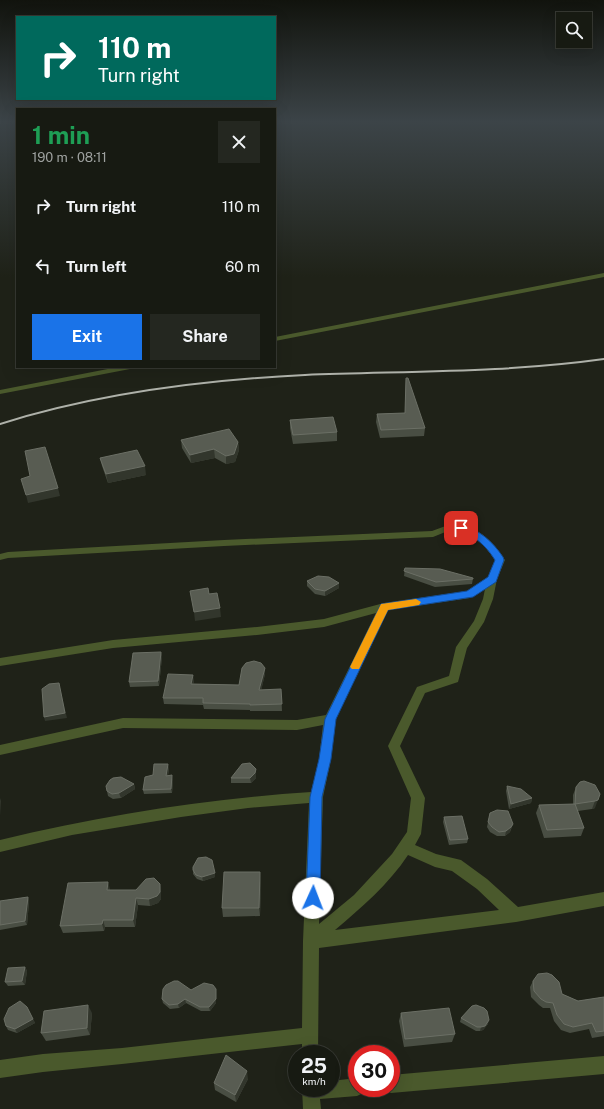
<!DOCTYPE html>
<html lang="en">
<head>
<meta charset="utf-8">
<style>
  body { margin:0; font-family:"Public Sans",sans-serif; background:#242720; color:#f1f3f6; height:100vh; display:flex; flex-direction:column; font-size:15px; white-space:nowrap }
  * { box-sizing:border-box; margin:0 }
  p { font-size:13px; color:#9ea19f }
  .icon { flex:none; width:22px; height:22px; fill:none; stroke:currentColor; stroke-width:2; stroke-linecap:round; stroke-linejoin:round }
  .map { position:relative; flex:1; overflow:hidden }
  .details { position:absolute; left:16px; top:108px; width:260px; height:260px; display:flex; flex-direction:column; background:#171a12; border-radius:0px; box-shadow:0 4px 16px #0002,0 0 0 1px #363832 }
  .details>* { flex:none }
  .guide { position:absolute; left:16px; top:16px; width:260px; height:84px; border-radius:0px; box-shadow:0 4px 16px #0002,0 0 0 1px #363832; background:#00695c; color:#fff; overflow:hidden }
  .controls { position:absolute; left:556px; top:12px; display:grid; gap:8px }
  .controls a { display:grid; place-items:center; width:36px; height:36px; border-radius:0px; background:#171a12; box-shadow:0 4px 16px #0002,0 0 0 1px #363832; font-size:20px }
  .speed { position:absolute; left:288px; top:1045px; display:flex; gap:8px; font-size:20px; font-weight:700; text-align:center }
  .speed>* { display:grid; place-content:center; width:52px; height:52px; border-radius:50%; background:#171a12; box-shadow:0 4px 16px #0002,0 0 0 1px #363832; line-height:1 }
  .speed small { font-size:10px; font-weight:400 }
  .speed .limit { border:6px solid #d22; background:#fff; color:#111 }
  .pin { position:absolute; display:grid; place-items:center; width:34px; height:34px; color:#fff; margin:-17px; border-radius:8px; box-shadow:0 2px 6px #0006 }
  .me { position:absolute; width:44px; margin:-22px; rotate:2deg; stroke-linejoin:round; filter:drop-shadow(0 0 3px #0008) }
  .turn { display:flex; align-items:center; gap:14px; height:84px; padding:0 16px; font-size:18px }
  .turn .icon { width:52px; height:52px; stroke-width:2.5 }
  .turn b { display:block; font-size:28px; line-height:34px }
  .round { display:grid; place-items:center; flex:none; width:42px; height:42px; border-radius:0px; background:#242720 }
  .headline { display:flex; align-items:center; justify-content:space-between; height:68px; padding:0 16px }
  h1 { font-size:24px; font-weight:700; line-height:30px; color:#1e9e55 }
  .button { display:flex; gap:8px; margin-top:auto; padding:8px 16px }
  .button a { flex:1; height:46px; border-radius:0px; background:#1a73e8; color:#fff; font-size:16px; font-weight:700; line-height:46px; text-align:center }
  .button a+a { background:#242720; color:#f1f3f6 }
  ul { padding:0; list-style:none }
  li { display:flex; align-items:center; gap:12px; height:60px; padding:0 16px }
  li div { flex:1 }
  li b { display:block; font-size:15px }
  li em { font-style:normal }
  .map>svg:first-child { display:block }
  .lines { fill:none; stroke-linecap:round; stroke-linejoin:round }
  .minor { fill:#4a592c; fill-rule:evenodd }
  .rail { stroke:#aeb1a9; stroke-width:2 }
  .wall { fill:#494e43 }
  .shaded-wall { fill:#32362c }
  .building { fill:#585c52; stroke:#6b6f65 }
  .route { fill:#1a73e8; stroke:#114b97 }
  .slow { fill:#f59e0b }
</style>
</head>
<body>
<div class="map">
<svg width="604" height="1109" viewBox="0 0 604 1109">
  <rect width="100%" height="100%" fill="#1f2218"/>
  <g class="lines">
    <path class="minor" d="M604,273V277L275,341V337Z
      M118,367H134L130,369L0,394V390Z
      M451,524C475,523 493,541 505,560L497,579L493,599L484,622L467,648L458,682L425,693L400,746L425,798L421,834L415,845L436,854L461,860L487,879L518,907L604,892V906L516,922L319,948L318,1054H302V1044L122,1064L43,1072L0,1078V1060L43,1054L122,1048L302,1028L303,941L309,803L248,808L181,817L72,835L0,852V840C103,815 205,799 311,792L319,759L323,725L297,730L123,728L0,755V745L123,718L297,720L326,715L376,613L324,627L257,635L113,648L0,666V658L113,640L257,627L324,619L384,603L467,591L488,577L495,560C486,547 469,526 451,530C444,532 439,535 433,537L224,546L8,558L0,560V554L8,552L224,540L432,531ZM485,589L483,599L474,621L456,647L449,676L417,687L388,746L411,798L407,832L392,854L354,895L319,924L323,797L331,759L336,719L388,610L470,598ZM408,855L435,867L452,871L477,889L499,910L335,930C361,908 389,884 408,855Z
      M604,1056V1074L391,1093L385,1090L384,1088H391V1075Z
      M357,1078V1088H365L363,1093L357,1096L320,1099L321,1109H303L302,1088H331V1081Z"/>
    <path class="rail" d="M0,424C98,393 203,380 305,375C405,371 504,373 604,359"/>
  </g>
  <path class="wall" d="M406,378L425,428L424,436L380,438L376,422L377,414L405,413Z
    M290,420L337,432V441L293,444L290,428Z
    M181,440L238,442L239,450L235,462L226,464L215,458L191,463L182,448Z
    M100,458L146,475L108,483L102,466Z
    M405,568L473,578L472,584L435,587L404,576Z
    M307,581L339,588L325,596L315,594L307,586Z
    M161,652L162,657L159,686L130,687L129,682Z
    M265,668V674L261,690L281,689L282,711H250V710L204,709L203,705L164,704L163,698L194,681L193,684L239,685Z
    M169,768L168,776L173,780L172,793L144,794L143,790L153,775Z
    M256,769V778L251,783H231V778Z
    M134,784L135,789L121,798L113,799L108,796L107,791Z
    M595,785V808L592,809L578,811L584,828L581,836L544,838L536,813L539,805L573,804V795L576,787Z
    M507,786L532,798L531,803L509,809L506,791Z
    M490,813L513,824L510,832L505,836H497L490,832L487,827Z
    M444,817L468,839L467,843L449,845L443,822Z
    M193,870L215,877L203,881L197,879L193,874Z
    M261,881L260,916L223,917L222,908Z
    M110,889V890L161,891V899L158,903L150,906L138,905L135,927H105L104,931L63,933L60,926Z
    M28,897L29,902L27,925L0,930V901Z
    M25,967L27,971L25,985L8,986L5,982Z
    M533,981L578,1001L604,997V1036L592,1038L589,1029L570,1033L561,1030L554,1021L550,1008H543L539,1005L531,997L530,987Z
    M191,990L216,993V1003L210,1011H201L186,1003L179,1008L170,1009L163,1003L162,999Z
    M27,1007L35,1023L17,1033L8,1030L6,1026Z
    M92,1013L90,1035L46,1041L41,1033Z
    M401,1013L455,1034L452,1042L404,1047L399,1021Z
    M461,1018L488,1024L483,1030L480,1031H476L460,1022Z
    M248,1079L236,1102L215,1090L214,1083Z"/>
  <path class="shaded-wall" d="M238,442L239,450L235,462L226,464V456Z
    M214,449L215,458L191,463L190,455Z
    M145,466L146,475L108,483L106,474Z
    M58,488L60,496L28,503L26,495Z
    M339,583V588L325,596V591Z
    M220,608L221,617L195,621L194,612Z
    M161,652L162,657L159,686L158,681Z
    M265,668V674L260,696L259,690Z
    M193,675L194,681L192,690L191,684Z
    M59,683L67,718L45,721L44,717Z
    M168,764L169,768L167,780L166,776Z
    M256,769V778L251,783L250,778Z
    M172,775L173,780L172,793L171,789Z
    M134,784L135,789L121,798L119,793Z
    M600,794L595,808L592,809L595,801Z
    M0,798L1,801L0,816Z
    M532,798L531,803L509,809L511,804Z
    M511,827L510,832L505,836L506,831Z
    M260,872L261,881L260,916L259,908Z
    M215,873V877L203,881L202,877Z
    M108,882L110,889L109,897L107,890Z
    M160,884L161,891V899L158,903L150,906L149,899Z
    M28,897L29,902L27,925L25,921Z
    M136,898L138,905L135,927L133,920Z
    M103,920L105,927L104,931L102,924Z
    M25,967L27,971L25,985L22,981Z
    M216,989V1003L210,1011L209,1007Z
    M185,999L186,1003L179,1008L178,1004Z
    M88,1005L92,1013L90,1035L87,1028Z
    M33,1019L35,1023L17,1033L15,1029Z
    M489,1020L488,1024L483,1030L480,1031L481,1027Z
    M247,1071L248,1079L236,1102L235,1095Z"/>
  <path class="building" d="M406,378H408L425,428L381,430L377,414L405,413Z
    M333,417L337,432L293,435L290,420Z
    M229,429L238,442L234,454L226,456L214,449L190,455L181,440Z
    M45,447L58,488L26,495L21,479L30,476L25,451Z
    M137,450L145,466L106,474L100,458Z
    M405,568L440,569L473,578V579L436,582L404,571Z
    M318,576L329,577L339,583L325,591L315,589L307,581Z
    M208,588L209,594L217,593L220,608L194,612L190,591Z
    M161,652L158,681L129,682L133,653Z
    M254,661L261,663L265,668L259,690L281,689L282,704L250,705V704L203,703V698H163L168,674L193,675L191,684L239,685L242,668L246,663Z
    M59,683L65,713L44,717L42,689L49,684Z
    M250,763L256,769L255,773L250,778H231L242,764Z
    M154,764H168L166,776L172,775L171,789L143,790L145,777L153,775Z
    M121,777L134,784L119,793L112,794L107,791L106,786L110,780L113,778Z
    M584,781L595,785L600,794L598,800L595,801L575,804L584,828L547,830L539,805L575,804L576,787L580,782Z
    M507,786L521,789L532,798L511,804Z
    M497,810L508,811L513,824L511,827L506,831L499,832L492,827L488,822L490,813Z
    M462,816L468,839L450,840L444,817Z
    M206,857L212,860L215,873L202,877L196,875L193,870V867L198,858Z
    M224,872H260L259,908H222Z
    M154,878L160,884V892L157,896L149,899L136,898L133,920H103L102,924L60,926L68,883L108,882L107,890H136L146,879Z
    M28,897L25,921L0,925V901Z
    M25,967L22,981L5,982L8,968Z
    M547,973L552,975L559,982L562,994L578,1001L604,997V1031L596,1032L592,1023L573,1027L564,1024L557,1015L553,1003L546,1002L541,999L534,991L533,981L538,974Z
    M174,981H178L191,990L204,983L213,985L216,989V999L209,1007H200L185,999L178,1004L169,1005L162,999L163,989L166,985Z
    M20,1001L27,1007L33,1019L15,1029L6,1026L4,1019L9,1008Z
    M88,1005L87,1028L41,1033L44,1011Z
    M476,1005L484,1008L487,1011L489,1020L485,1026L481,1027H477L461,1018L472,1006Z
    M449,1008L455,1034L405,1039L401,1013Z
    M226,1055L247,1071L235,1095L214,1083Z"/>
  <linearGradient id="sky" x2="0" y2="1"><stop stop-color="#11130d"/><stop offset="0.44" stop-color="#3c4448"/><stop offset="1" stop-color="#3c4448" stop-opacity="0"/></linearGradient>
  <rect width="604" height="277" fill="url(#sky)"/>
  <path class="route" d="M461,525C480,530 492,541 503,557L504,560L496,582L473,597L388,610L336,719L331,759L322,797L320,898L318,903L313,905L308,903L306,898L310,797L319,759L325,719L381,604L467,591L488,577L495,560C485,544 475,537 458,529L457,528L458,526Z"/>
  <path class="slow" d="M416,599L421,602L419,605L388,610L359,669H352L350,667L381,604Z"/>
</svg>
<div class="controls">
<a><svg class="icon" aria-label="search" viewBox="0 0 24 24"><circle cx="10" cy="10" r="6"/><path d="M15 15l6 6"/></svg></a>
</div>
<div class="speed"><div>25<small>km/h</small></div><div class="limit">30</div></div>
<div class="pin" style="left:461px;top:528px;background:#d93025"><svg class="icon" aria-label="arrive" viewBox="0 0 24 24"><path d="M6 21V4h12l-3 4 3 4H6"/></svg></div>
<svg class="me" style="left:313px;top:898px" viewBox="-20 -20 40 40"><circle r="19" fill="#fff"/><path d="M0-13L10 11 0 6-10 11z" fill="#1a73e8"/></svg>
<div class="guide">
<div class="turn"><svg class="icon" aria-label="right" viewBox="0 0 24 24"><path d="M7 20v-9h11M14 6l5 5-5 5"/></svg><div><b>110 m</b>Turn right</div></div>
</div>
<section class="details">
<div class="headline"><div><h1>1 min</h1><p>190 m · 08:11</p></div><a class="round"><svg class="icon" aria-label="close" viewBox="0 0 24 24"><path d="M6 6l12 12M18 6L6 18"/></svg></a></div>
<ul>
<li><svg class="icon" aria-label="right" viewBox="0 0 24 24"><path d="M7 20v-9h11M14 6l5 5-5 5"/></svg><div><b>Turn right</b></div><em>110 m</em></li>
<li><svg class="icon" aria-label="left" viewBox="0 0 24 24"><path d="M17 20v-9H6M10 6l-5 5 5 5"/></svg><div><b>Turn left</b></div><em>60 m</em></li>
</ul>
<div class="button"><a>Exit</a><a>Share</a></div>
</section>
</div>
</body>
</html>
